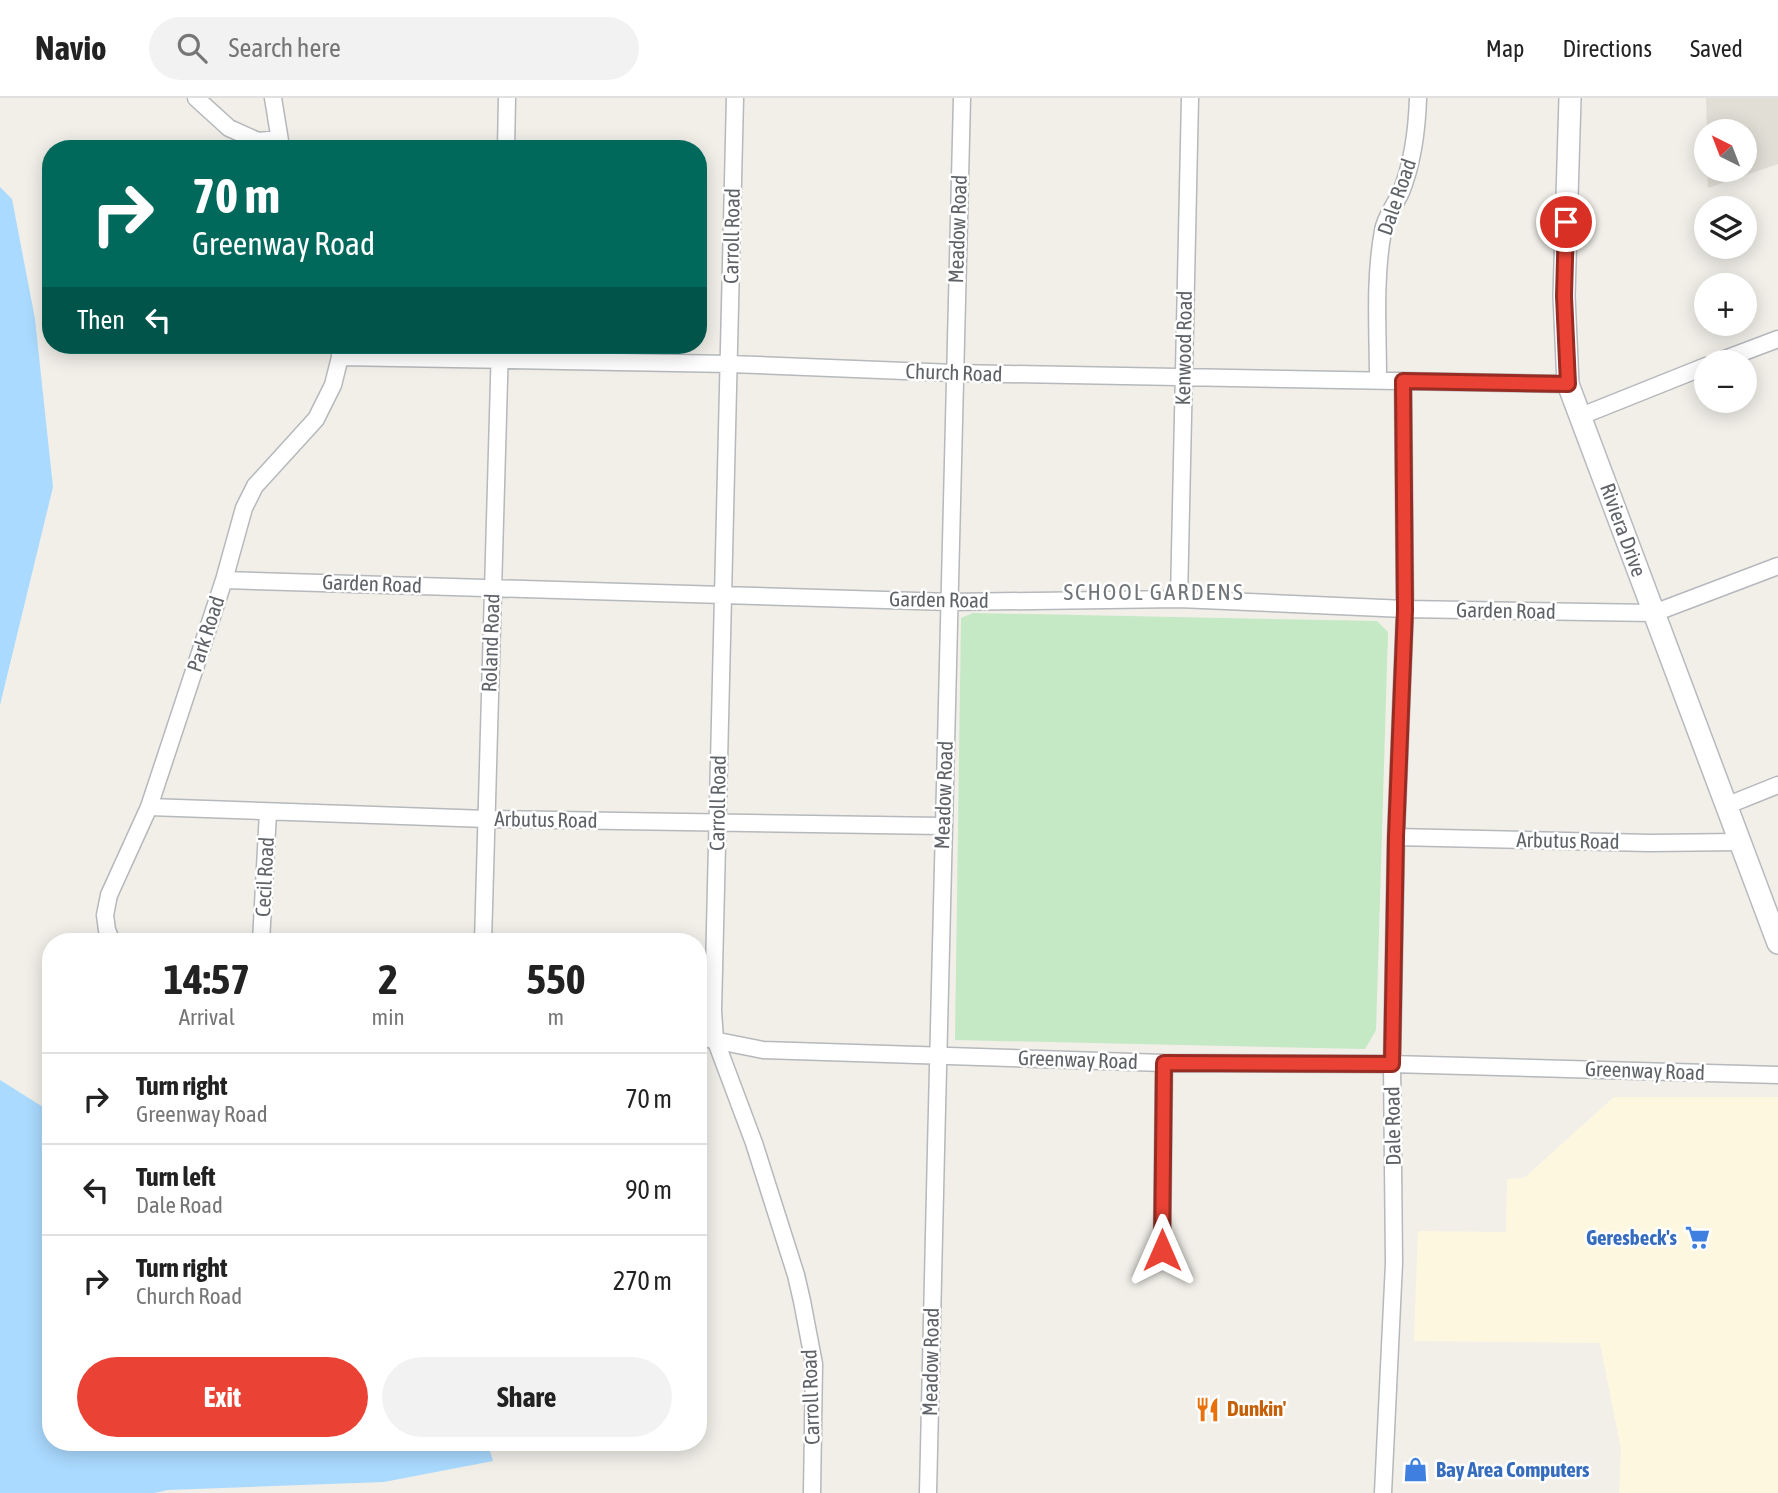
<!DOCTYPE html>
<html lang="en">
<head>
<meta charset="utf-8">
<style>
  body { margin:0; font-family:"Asap Condensed",sans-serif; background:#f2f2f2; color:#222; height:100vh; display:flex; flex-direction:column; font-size:26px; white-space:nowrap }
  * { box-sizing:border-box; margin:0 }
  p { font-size:23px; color:#767676 }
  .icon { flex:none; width:38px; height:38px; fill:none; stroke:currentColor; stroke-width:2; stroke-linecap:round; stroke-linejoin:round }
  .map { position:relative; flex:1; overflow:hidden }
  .sheet { position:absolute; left:42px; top:835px; width:665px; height:518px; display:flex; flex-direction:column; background:#fff; border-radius:28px; box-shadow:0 4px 18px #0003 }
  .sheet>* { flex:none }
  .hud { position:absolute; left:42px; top:42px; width:665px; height:214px; border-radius:28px; box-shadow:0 4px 18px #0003; background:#00695c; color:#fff; overflow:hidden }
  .needle { width:46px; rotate:318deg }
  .fabs { position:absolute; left:1694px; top:21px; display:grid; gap:14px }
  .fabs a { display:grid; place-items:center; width:63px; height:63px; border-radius:50%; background:#fff; box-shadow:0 4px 18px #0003; font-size:35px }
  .pin { position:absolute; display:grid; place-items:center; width:60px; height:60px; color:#fff; margin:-30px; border:4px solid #fff; border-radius:50%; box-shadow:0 2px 7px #0007 }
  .me { position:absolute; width:77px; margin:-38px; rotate:0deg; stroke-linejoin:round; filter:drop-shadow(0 0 5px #0008) }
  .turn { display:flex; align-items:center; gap:24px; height:147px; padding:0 35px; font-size:32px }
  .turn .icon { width:91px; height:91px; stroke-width:2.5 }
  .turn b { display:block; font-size:49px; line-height:60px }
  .then { display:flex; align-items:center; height:66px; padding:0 35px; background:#0003; gap:14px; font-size:26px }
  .eta { display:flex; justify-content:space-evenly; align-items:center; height:119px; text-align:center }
  .eta b { font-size:42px; font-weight:700; line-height:49px }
  .primary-button { display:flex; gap:14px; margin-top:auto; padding:14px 35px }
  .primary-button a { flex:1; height:80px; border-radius:42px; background:#ea4335; color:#fff; font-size:28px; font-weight:700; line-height:80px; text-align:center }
  .primary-button a+a { background:#f2f2f2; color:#222 }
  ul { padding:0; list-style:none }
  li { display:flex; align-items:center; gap:21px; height:91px; padding:0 35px; border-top:2px solid #e0e0e0 }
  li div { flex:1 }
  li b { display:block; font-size:26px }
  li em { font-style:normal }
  header { display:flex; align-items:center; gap:42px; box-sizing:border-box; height:98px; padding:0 35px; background:#fff; border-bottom:2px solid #e0e0e0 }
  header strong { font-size:33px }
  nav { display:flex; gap:38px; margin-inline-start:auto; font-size:24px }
  .search { width:490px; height:63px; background:#f2f2f2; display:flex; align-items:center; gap:18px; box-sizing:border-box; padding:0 24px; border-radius:38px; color:#767676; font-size:26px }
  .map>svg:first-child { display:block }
  .commercial { fill:#fef7e0 }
  .education { fill:#e1ded6 }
  .green { fill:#c5e8c5 }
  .water { fill:#aadaff }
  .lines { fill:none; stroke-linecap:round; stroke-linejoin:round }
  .street-casing { stroke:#b5b8bc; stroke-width:19 }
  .secondary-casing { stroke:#b6babf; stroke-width:24 }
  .street { stroke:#fff; stroke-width:16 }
  .secondary { stroke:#fff; stroke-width:21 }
  .route-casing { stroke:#982c22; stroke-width:18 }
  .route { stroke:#ea4335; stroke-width:12 }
  .labels { text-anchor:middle; stroke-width:5; stroke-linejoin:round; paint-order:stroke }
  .street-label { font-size:21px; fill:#5f6368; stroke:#fff }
  .shop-label { font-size:21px; font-weight:bold; fill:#366cbe; stroke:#fff; text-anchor:end }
  .food-label { font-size:21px; font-weight:bold; fill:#c56008; stroke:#fff; text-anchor:start }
  .neighbourhood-label { font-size:23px; letter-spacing:2px; fill:#70757a; stroke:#fff }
</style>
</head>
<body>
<header>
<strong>Navio</strong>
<div class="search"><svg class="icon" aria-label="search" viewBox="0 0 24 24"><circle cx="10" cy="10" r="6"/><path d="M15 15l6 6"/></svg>Search here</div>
<nav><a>Map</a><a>Directions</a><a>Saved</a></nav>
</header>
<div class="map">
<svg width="1778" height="1395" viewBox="0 0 1778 1395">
  <rect width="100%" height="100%" fill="#f1efe8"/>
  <path class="commercial" d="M1614,999H1778V1395H1619L1621,1351L1600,1245L1414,1243L1418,1133L1506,1134L1507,1081L1524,1080Z"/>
  <path class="education" d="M1706,0H1778V66L1708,90L1707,72H1745V33H1707Z"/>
  <path class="green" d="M973,515L1377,523L1388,534L1376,932L1365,951L955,942L961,520Z"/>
  <path class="water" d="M0,89L12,101L35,221L53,389L0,607Z
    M0,982L51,1014V1344H487L493,1363L384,1384L168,1392L154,1395H0Z"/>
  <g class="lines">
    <defs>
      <path id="street" d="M196,0L229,30L258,43L279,41
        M273,0L281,49
        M735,0L713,913L715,941L754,1045L796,1177L802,1203L814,1266L812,1395
        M506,51L507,0
        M340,259L730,266L954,275L1568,286
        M1717,264L1778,241
        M1378,282C1378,233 1374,181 1383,133C1385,119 1395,107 1401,94C1413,64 1417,32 1418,0
        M1581,318L1706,268
        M224,482L950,504L1179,501L1405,511L1654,515L1778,468
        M1179,501L1190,0
        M1728,707L1778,687
        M149,709L487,721L942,728
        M1396,739L1649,745L1741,744
        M112,844L107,832L105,817L109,797L149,709L224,482L244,410L255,388L316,321L333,287L340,259V247
        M261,844L268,714
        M483,844L500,247
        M698,939L763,952L1164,965L1392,966L1778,977
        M1162,1151L1164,965
        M928,1395C939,930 949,465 962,0
        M1383,1395L1394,1165L1392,966L1396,739L1405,511L1403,283"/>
      <path id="secondary" d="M1570,0L1564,198L1568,286L1778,845"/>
    </defs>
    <use href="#street" class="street-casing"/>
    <use href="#secondary" class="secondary-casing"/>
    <use href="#street" class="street"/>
    <use href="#secondary" class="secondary"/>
  </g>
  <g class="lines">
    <defs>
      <path id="route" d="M1162,1152L1164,965L1392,966L1396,739L1405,512L1403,283L1568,286L1564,198L1566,124"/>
    </defs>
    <use href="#route" class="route-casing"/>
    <use href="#route" class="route"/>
  </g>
  <defs>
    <symbol id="supermarket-bare" viewBox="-9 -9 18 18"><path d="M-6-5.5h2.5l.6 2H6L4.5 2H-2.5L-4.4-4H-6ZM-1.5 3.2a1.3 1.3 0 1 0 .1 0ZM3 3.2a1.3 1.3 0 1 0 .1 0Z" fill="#3f7fe0" stroke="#fff" stroke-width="2.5" paint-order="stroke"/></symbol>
    <symbol id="restaurant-bare" viewBox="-9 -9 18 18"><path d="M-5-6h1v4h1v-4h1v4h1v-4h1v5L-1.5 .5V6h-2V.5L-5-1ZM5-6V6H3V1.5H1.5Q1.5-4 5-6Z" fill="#e8710a" stroke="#fff" stroke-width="2.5" paint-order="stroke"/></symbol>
    <symbol id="shop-bare" viewBox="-9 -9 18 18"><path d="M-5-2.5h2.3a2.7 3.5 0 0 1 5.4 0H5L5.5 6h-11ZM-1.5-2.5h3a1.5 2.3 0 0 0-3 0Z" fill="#3f7fe0" stroke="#fff" stroke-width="2.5" paint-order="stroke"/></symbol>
  </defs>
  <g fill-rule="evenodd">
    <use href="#supermarket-bare" x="1680" y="1122" width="35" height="35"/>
    <use href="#restaurant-bare" x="1190" y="1294" width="35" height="35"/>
    <use href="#shop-bare" x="1398" y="1354" width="35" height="35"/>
  </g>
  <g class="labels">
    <g class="street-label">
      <text transform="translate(1397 99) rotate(-71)" y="7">Dale Road</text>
      <text transform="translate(958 131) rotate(-88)" y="7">Meadow Road</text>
      <text transform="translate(732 138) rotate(-89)" y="7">Carroll Road</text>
      <text transform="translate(1184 250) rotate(-89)" y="7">Kenwood Road</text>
      <text transform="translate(954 275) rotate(2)" y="7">Church Road</text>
      <text transform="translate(1623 432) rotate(70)" y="7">Riviera Drive</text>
      <text transform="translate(372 486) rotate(2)" y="7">Garden Road</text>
      <text transform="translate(939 502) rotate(1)" y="7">Garden Road</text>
      <text transform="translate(1506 513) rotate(1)" y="7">Garden Road</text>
      <text transform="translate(206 536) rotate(-72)" y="7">Park Road</text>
      <text transform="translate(491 545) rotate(-88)" y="7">Roland Road</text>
      <text transform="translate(944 697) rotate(-88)" y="7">Meadow Road</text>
      <text transform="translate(718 705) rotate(-89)" y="7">Carroll Road</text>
      <text transform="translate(546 722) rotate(1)" y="7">Arbutus Road</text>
      <text transform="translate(1568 743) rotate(1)" y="7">Arbutus Road</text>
      <text transform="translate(265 779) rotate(-87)" y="7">Cecil Road</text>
      <text transform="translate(1078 962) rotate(2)" y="7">Greenway Road</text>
      <text transform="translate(1645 973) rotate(2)" y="7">Greenway Road</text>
      <text transform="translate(1393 1028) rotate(-91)" y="7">Dale Road</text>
      <text transform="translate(931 1264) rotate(-89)" y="7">Meadow Road</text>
      <text transform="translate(811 1299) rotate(-92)" y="7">Carroll Road</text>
    </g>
    <g class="shop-label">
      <text x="1677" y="1147">Geresbeck's</text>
      <text x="1436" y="1379" text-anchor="start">Bay Area Computers</text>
    </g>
    <g class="food-label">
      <text x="1227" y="1318">Dunkin'</text>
    </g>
    <g class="neighbourhood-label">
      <text x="1154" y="502">SCHOOL GARDENS</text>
    </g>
  </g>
</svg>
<div class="fabs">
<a><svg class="needle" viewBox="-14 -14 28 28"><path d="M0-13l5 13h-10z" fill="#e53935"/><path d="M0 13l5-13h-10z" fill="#767676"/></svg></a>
<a><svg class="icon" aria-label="layers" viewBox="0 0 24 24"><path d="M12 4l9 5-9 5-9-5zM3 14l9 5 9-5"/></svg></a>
<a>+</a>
<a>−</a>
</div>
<div class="pin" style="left:1566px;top:124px;background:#d93025"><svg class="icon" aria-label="arrive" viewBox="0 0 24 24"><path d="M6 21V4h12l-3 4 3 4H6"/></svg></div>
<svg class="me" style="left:1162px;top:1152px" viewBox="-20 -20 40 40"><path d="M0-17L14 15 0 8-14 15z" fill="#ea4335" stroke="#fff" stroke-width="4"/></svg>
<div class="hud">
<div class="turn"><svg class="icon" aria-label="right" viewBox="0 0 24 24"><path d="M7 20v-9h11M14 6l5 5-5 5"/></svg><div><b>70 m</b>Greenway Road</div></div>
<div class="then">Then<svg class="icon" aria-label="left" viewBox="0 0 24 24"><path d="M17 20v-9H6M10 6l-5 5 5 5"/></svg></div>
</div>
<section class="sheet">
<div class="eta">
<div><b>14:57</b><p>Arrival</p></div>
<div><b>2</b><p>min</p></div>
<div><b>550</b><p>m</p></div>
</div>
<ul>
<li><svg class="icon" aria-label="right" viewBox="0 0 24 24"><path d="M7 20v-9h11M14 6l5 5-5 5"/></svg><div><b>Turn right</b><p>Greenway Road</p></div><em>70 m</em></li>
<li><svg class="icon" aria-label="left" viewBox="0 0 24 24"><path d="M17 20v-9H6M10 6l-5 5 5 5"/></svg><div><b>Turn left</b><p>Dale Road</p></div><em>90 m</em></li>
<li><svg class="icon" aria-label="right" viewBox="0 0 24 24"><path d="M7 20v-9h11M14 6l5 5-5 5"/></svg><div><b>Turn right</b><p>Church Road</p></div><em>270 m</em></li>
</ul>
<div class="primary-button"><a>Exit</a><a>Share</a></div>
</section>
</div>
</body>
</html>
